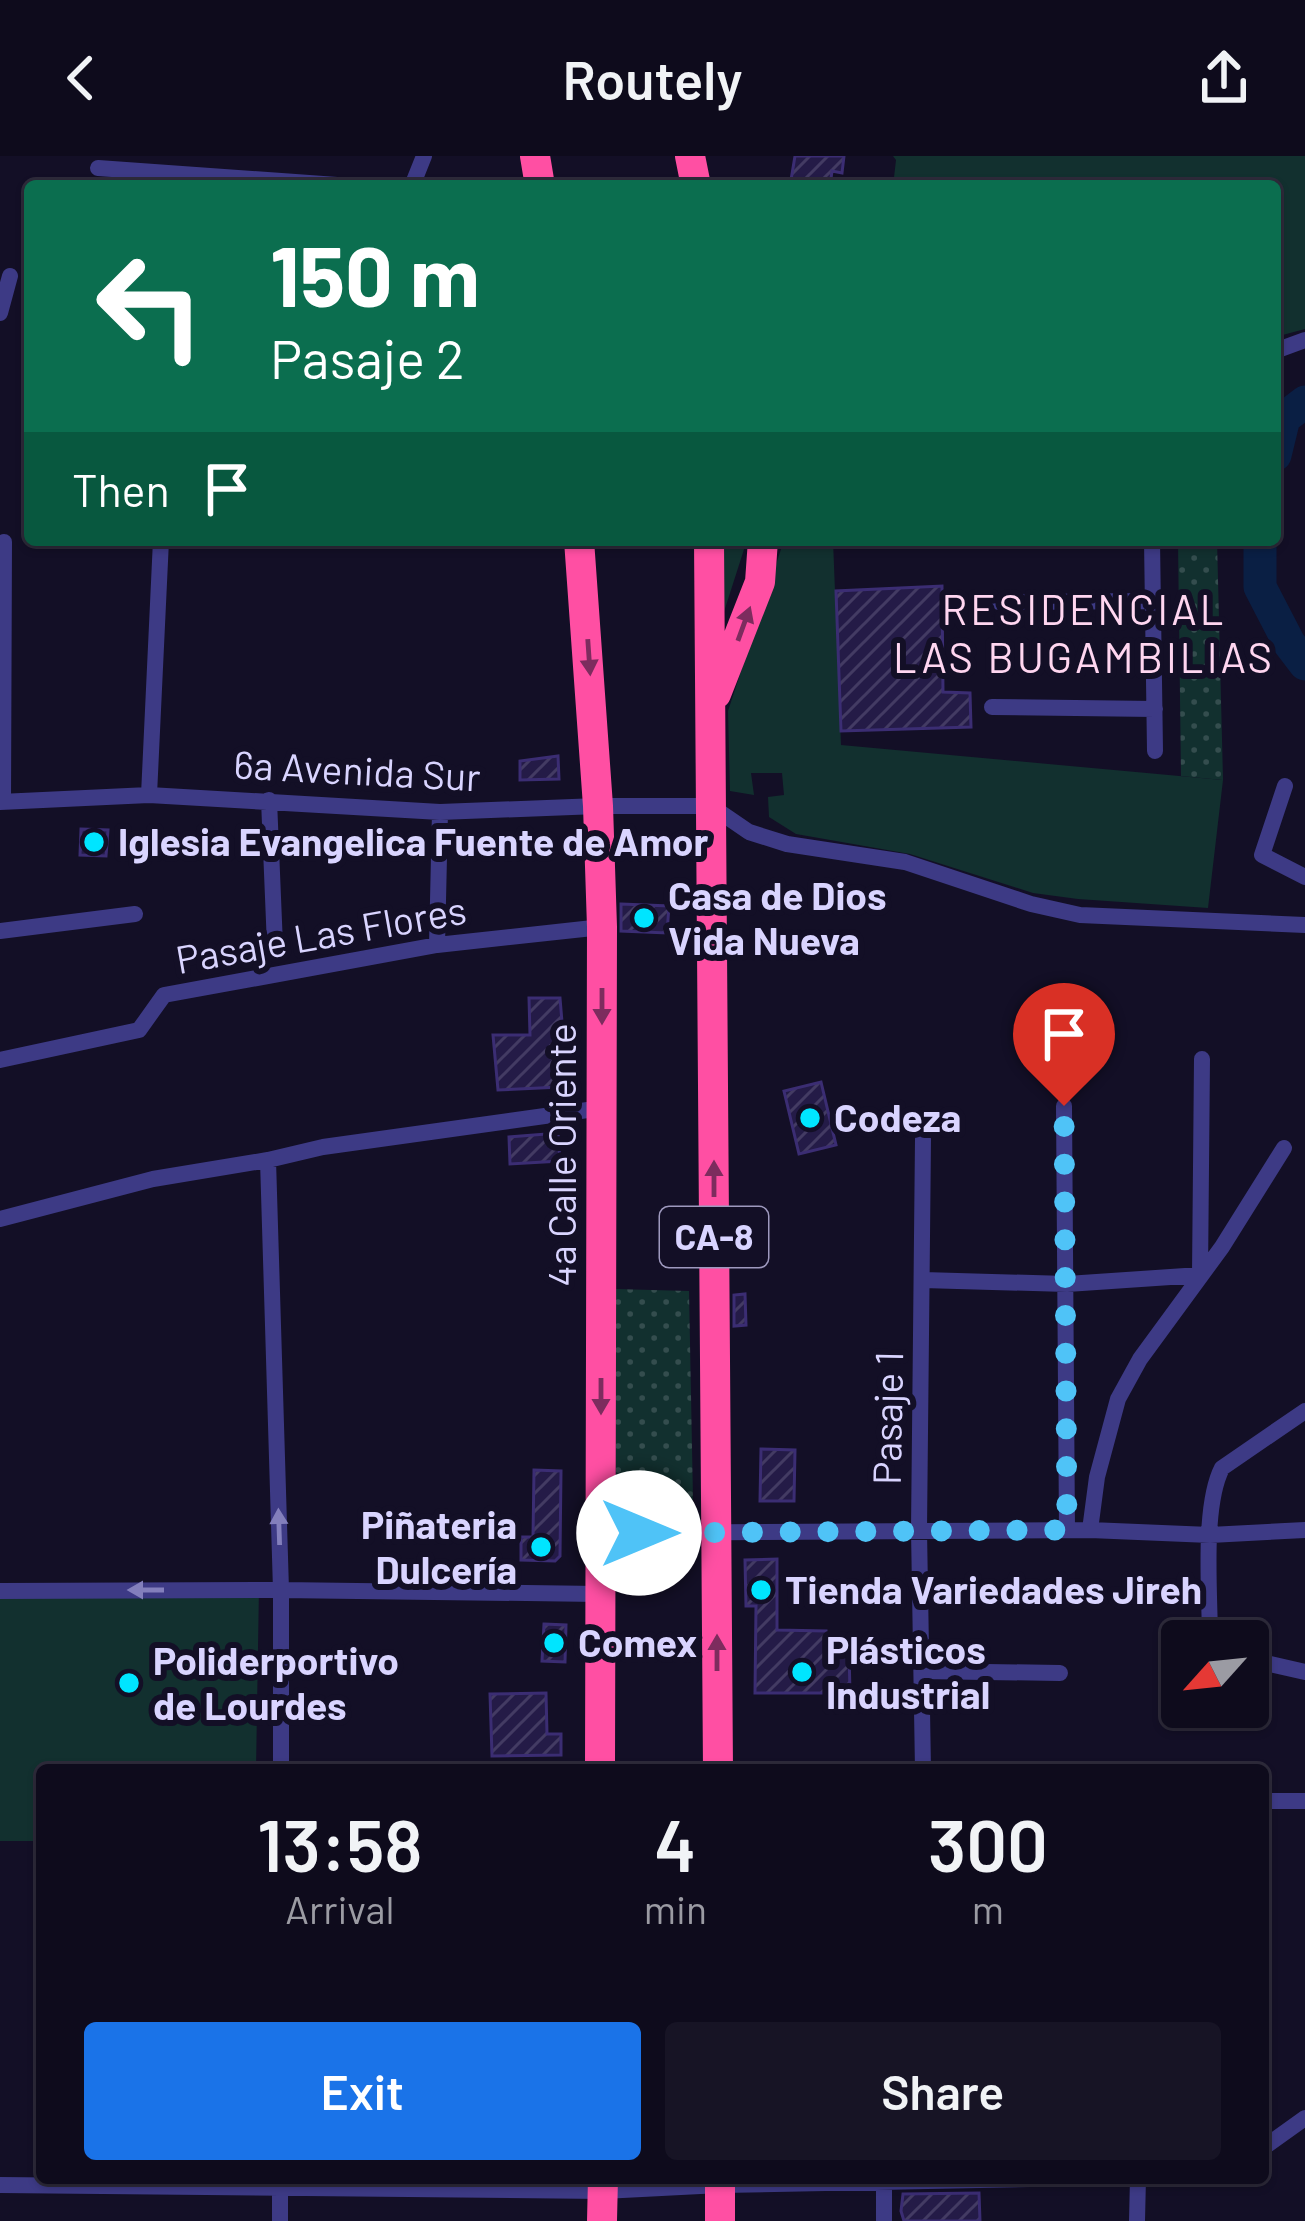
<!DOCTYPE html>
<html lang="en">
<head>
<meta charset="utf-8">
<style>
  body { margin:0; font-family:Barlow,sans-serif; background:#171425; color:#f1f3f6; height:100vh; display:flex; flex-direction:column; font-size:45px; white-space:nowrap }
  * { box-sizing:border-box; margin:0 }
  p { font-size:39px; color:#9b9ba3 }
  .icon { flex:none; width:66px; height:66px; fill:none; stroke:currentColor; stroke-width:2; stroke-linecap:round; stroke-linejoin:round }
  .map { position:relative; flex:1; overflow:hidden }
  .side { position:absolute; left:36px; top:1608px; width:1233px; height:420px; display:flex; flex-direction:column; background:#0e0b1c; border-radius:12px; box-shadow:0 3px 9px #0004,0 0 0 3px #2e2b3b }
  .side>* { flex:none }
  .guide { position:absolute; left:24px; top:24px; width:1257px; height:366px; border-radius:12px; box-shadow:0 3px 9px #0004,0 0 0 3px #2e2b3b; background:#0b6e4f; color:#fff; overflow:hidden }
  .needle { width:78px; rotate:243deg }
  .tools { position:absolute; left:1161px; top:1464px; display:grid; gap:24px }
  .tools a { display:grid; place-items:center; width:108px; height:108px; border-radius:12px; background:#0e0b1c; box-shadow:0 3px 9px #0004,0 0 0 3px #2e2b3b; font-size:60px }
  .pin { position:absolute; display:grid; place-items:center; width:102px; height:102px; color:#fff; margin:-123px -51px; border-radius:50% 50% 50% 0; rotate:-45deg; box-shadow:0 0 12px #0007 }
  .pin .icon { rotate:45deg }
  .me { position:absolute; width:132px; margin:-66px; rotate:90deg; stroke-linejoin:round; filter:drop-shadow(0 0 9px #0008) }
  .turn { display:flex; align-items:center; gap:42px; height:252px; padding:0 48px; font-size:54px }
  .turn .icon { width:156px; height:156px; stroke-width:2.5 }
  .turn b { display:block; font-size:84px; line-height:102px }
  .then { display:flex; align-items:center; height:114px; padding:0 48px; background:#0003; gap:24px; font-size:45px }
  .eta { display:flex; justify-content:space-evenly; align-items:center; height:204px; text-align:center }
  .eta b { font-size:72px; font-weight:600; line-height:84px }
  .button { display:flex; gap:24px; margin-top:auto; padding:24px 48px }
  .button a { flex:1; height:138px; border-radius:12px; background:#1a73e8; color:#fff; font-size:48px; font-weight:600; line-height:138px; text-align:center }
  .button a+a { background:#171425; color:#f1f3f6 }
  header { display:flex; justify-content:space-between; align-items:center; height:156px; padding:0 48px; background:#0e0b1c; font-size:54px; font-weight:600 }
  .map>svg:first-child { display:block }
  .green { fill:#12302f }
  .park { fill:url(#park-dots) }
  .lines { fill:none; stroke-linecap:round; stroke-linejoin:round }
  .river { stroke:#0a1f44; stroke-width:33 }
  .building { fill:url(#building-hatch); stroke:#3b2d73; stroke-width:3 }
  .street { stroke:#3d3a85; stroke-width:16 }
  .highway { stroke:#ff4fa3; stroke-width:30 }
  .oneway { fill:#7d2c5e }
  .oneway2 { fill:#837fbc }
  .route { stroke:#4fc3f7; stroke-width:21; stroke-dasharray:0 37.8 }
  .poi-dot { fill:#00e5ff; stroke:#130f26; stroke-width:4.5 }
  .labels { text-anchor:middle; stroke-width:12; stroke-linejoin:round; paint-order:stroke }
  .shield { fill:#130f26; stroke:#9e99be; stroke-width:3 }
  .shield-label { font-size:36px; font-weight:bold; fill:#d9d4ff }
  .street-label { font-size:39px; fill:#d9d4ff; stroke:#130f26 }
  .poi-label { font-size:39px; font-weight:bold; fill:#d9d4ff; stroke:#130f26; text-anchor:start }
  .neighbourhood-label { font-size:42px; letter-spacing:3px; fill:#ffd6f0; stroke:#130f26 }
</style>
</head>
<body>
<header><svg class="icon" aria-label="back" viewBox="0 0 24 24"><path d="M15 5l-7 7 7 7"/></svg>Routely<svg class="icon" aria-label="share" viewBox="0 0 24 24"><path d="M12 15V3M7 8l5-5 5 5M5 13v7h14v-7"/></svg></header>
<div class="map">
<svg width="1305" height="2065" viewBox="0 0 1305 2065">
  <defs>
    <pattern id="park-dots" width="8" height="8" patternUnits="userSpaceOnUse" patternTransform="scale(3)"><rect width="8" height="8" fill="#12302f"/><path d="M2 2h.1M6 6h.1" fill="none" stroke="#344d4e" stroke-width="1.8" stroke-linecap="round"/></pattern>
    <pattern id="building-hatch" width="6" height="6" patternUnits="userSpaceOnUse" patternTransform="scale(3)"><rect width="6" height="6" fill="#241b47"/><path d="M-1 1l2-2M0 6l6-6M5 7l2-2" fill="none" stroke="#433b63"/></pattern>
  </defs>
  <rect width="100%" height="100%" fill="#130f26"/>
  <path class="green" d="M893,0H1305V173L1275,181V30H893L896,4Z
    M711,384H747L722,462Z
    M784,384H833L841,589L1223,624L1208,752L1078,743L1033,737L910,698L796,678L769,661L768,641L784,639L782,617H751L754,639L730,635L728,555Z
    M259,1431L256,1614H42V1685H0V1441Z"/>
  <path class="park" d="M1178,384H1217L1223,624L1181,620Z
    M615,1133L689,1135L693,1344L616,1347Z"/>
  <g class="lines">
    <path class="river" d="M1275,299L1284,262L1305,246
      M1260,384V431L1289,487L1305,508"/>
  </g>
  <path class="building" d="M795,0H844L842,17L832,15L830,30H790Z
    M942,430L943,536L970,537L971,571L841,575L836,435Z
    M558,600L559,623L520,624V605Z
    M81,673L108,674L106,700L80,699Z
    M621,748L669,750L667,777L621,775Z
    M529,842H560L563,878L560,931L498,934L493,879H530Z
    M821,926L836,989L799,998L784,935Z
    M558,977L560,1005L510,1008L509,981Z
    M745,1138L746,1169L734,1170V1139Z
    M761,1293L795,1294L794,1345H760Z
    M534,1314L561,1315L560,1400L555,1405L521,1404V1381H533Z
    M777,1403V1474L826,1475V1496L849,1495L850,1537H755L756,1450H746L745,1404Z
    M544,1468L566,1469L565,1506L542,1505Z
    M546,1537L547,1578H561V1599L492,1600L490,1538Z
    M979,2037L980,2065H904L901,2055L903,2038Z"/>
  <g class="lines">
    <path class="street" d="M98,12L351,30
      M412,30L424,0
      M0,157L10,120
      M1275,195L1305,184
      M1152,384L1155,595
      M999,446L1152,445
      M992,551L1155,553
      M1285,630L1262,699L1305,721
      M149,639L161,384
      M269,644L275,790
      M0,646L149,639L440,656L598,650H711L749,676L787,688L905,706L1031,748L1080,759L1305,769
      M3,646L4,386
      M0,775L135,758
      M437,789L440,656
      M0,904L139,874L164,839L437,789L602,771
      M1064,950L1067,1374
      M268,1004L281,1434V1614
      M0,1063L153,1023L268,1004L323,991L602,952
      M923,1124L1067,1128L1200,1119L1202,903
      M1090,1374L1097,1321L1118,1243L1140,1203L1222,1091L1284,992
      M600,1377L1090,1374L1210,1379L1305,1374
      M0,1435L281,1434L599,1438
      M1210,1485C1210,1439 1202,1351 1222,1312L1305,1255
      M1248,1503L1305,1516
      M922,1515L1060,1517
      M923,1614L919,1374L923,983
      M1263,1645H1305
      M1263,1992L1305,1962
      M884,2022V2065
      M1177,2022H1201
      M0,2029L603,2035L720,2029L1088,2022
      M280,2065V2024
      M1137,2065L1138,2022"/>
    <path class="highway" d="M535,0L540,30
      M690,0L696,30
      M579,384L598,650L602,771L600,1614
      M709,384L718,1614
      M716,538L760,426L763,384
      M720,2022V2065
      M602,2065L603,2022"/>
  </g>
  <defs><path id="oneway-solid" d="M-6-.8H1V-3.2L6.5 0L1 3.2V.8H-6Z" transform="scale(3)"/></defs>
  <g class="oneway">
    <use href="#oneway-solid" transform="translate(744 468) rotate(-70)"/>
    <use href="#oneway-solid" transform="translate(589 501) rotate(86)"/>
    <use href="#oneway-solid" transform="translate(602 850) rotate(90)"/>
    <use href="#oneway-solid" transform="translate(714 1023) rotate(-90)"/>
    <use href="#oneway-solid" transform="translate(601 1240) rotate(90)"/>
    <use href="#oneway-solid" transform="translate(717 1497) rotate(-90)"/>
  </g>
  <g class="oneway2">
    <use href="#oneway-solid" transform="translate(279 1371) rotate(-92)"/>
    <use href="#oneway-solid" transform="translate(146 1434) rotate(180)"/>
  </g>
  <g class="lines">
    <path class="route" d="M639,1377L1067,1374L1064,950"/>
  </g>
  <g class="poi-dot">
    <circle cx="94" cy="686" r="12"/>
    <circle cx="644" cy="762" r="12"/>
    <circle cx="810" cy="962" r="12"/>
    <circle cx="541" cy="1391" r="12"/>
    <circle cx="761" cy="1434" r="12"/>
    <circle cx="554" cy="1487" r="12"/>
    <circle cx="802" cy="1516" r="12"/>
    <circle cx="129" cy="1527" r="12"/>
  </g>
  <g class="labels">
    <rect class="shield" x="660" y="1051" width="108" height="60" rx="9"/>
    <g class="shield-label">
      <text x="714" y="1094">CA-8</text>
    </g>
    <g class="street-label">
      <text transform="translate(357 615) rotate(3)" y="14">6a Avenida Sur</text>
      <text transform="translate(321 779) rotate(-10)" y="14">Pasaje Las Flores</text>
      <text transform="translate(562 999) rotate(-90)" y="14">4a Calle Oriente</text>
      <text transform="translate(888 1262) rotate(-89)" y="14">Pasaje 1</text>
    </g>
    <g class="poi-label">
      <text x="118" y="700">Iglesia Evangelica Fuente de Amor</text>
      <text x="668" y="754">Casa de Dios<tspan x="668" dy="45">Vida Nueva</tspan></text>
      <text x="834" y="976">Codeza</text>
      <text x="517" y="1383" text-anchor="end">Piñateria<tspan x="517" dy="45">Dulcería</tspan></text>
      <text x="785" y="1448">Tienda Variedades Jireh</text>
      <text x="578" y="1501">Comex</text>
      <text x="826" y="1508">Plásticos<tspan x="826" dy="45">Industrial</tspan></text>
      <text x="153" y="1519">Poliderportivo<tspan x="153" dy="45">de Lourdes</tspan></text>
    </g>
    <g class="neighbourhood-label">
      <text x="1084" y="469">RESIDENCIAL<tspan x="1084" dy="48">LAS BUGAMBILIAS</tspan></text>
    </g>
  </g>
</svg>
<div class="tools">
<a><svg class="needle" viewBox="-14 -14 28 28"><path d="M0-13l5 13h-10z" fill="#e53935"/><path d="M0 13l5-13h-10z" fill="#9b9ba3"/></svg></a>
</div>
<div class="pin" style="left:1064px;top:950px;background:#d93025"><svg class="icon" aria-label="arrive" viewBox="0 0 24 24"><path d="M6 21V4h12l-3 4 3 4H6"/></svg></div>
<svg class="me" style="left:639px;top:1377px" viewBox="-20 -20 40 40"><circle r="19" fill="#fff"/><path d="M0-13L10 11 0 6-10 11z" fill="#4fc3f7"/></svg>
<div class="guide">
<div class="turn"><svg class="icon" aria-label="left" viewBox="0 0 24 24"><path d="M17 20v-9H6M10 6l-5 5 5 5"/></svg><div><b>150 m</b>Pasaje 2</div></div>
<div class="then">Then<svg class="icon" aria-label="arrive" viewBox="0 0 24 24"><path d="M6 21V4h12l-3 4 3 4H6"/></svg></div>
</div>
<section class="side">
<div class="eta">
<div><b>13:58</b><p>Arrival</p></div>
<div><b>4</b><p>min</p></div>
<div><b>300</b><p>m</p></div>
</div>
<div class="button"><a>Exit</a><a>Share</a></div>
</section>
</div>
</body>
</html>
